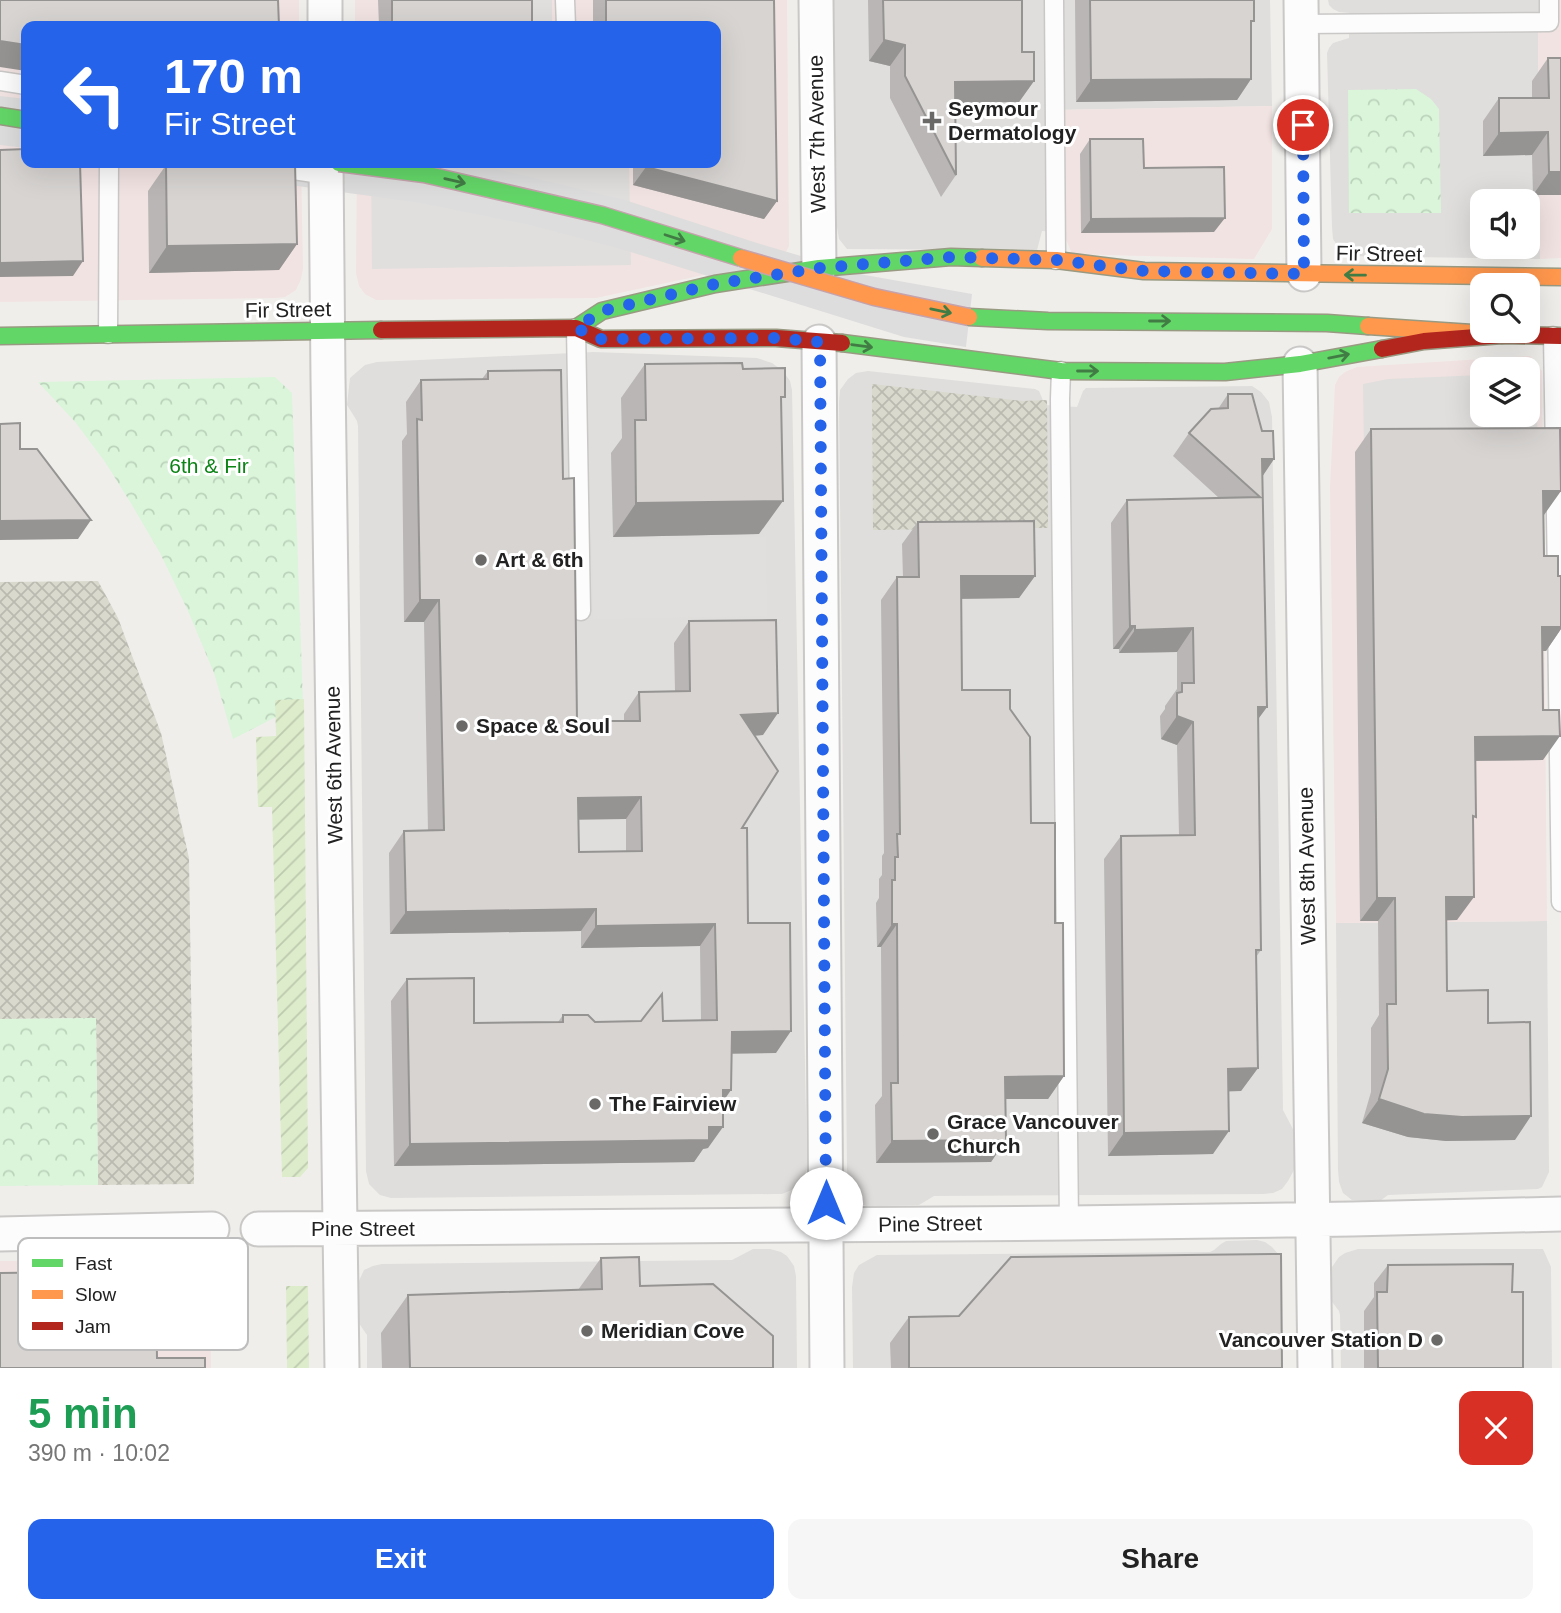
<!DOCTYPE html>
<html lang="en">
<head>
<meta charset="utf-8">
<style>
  body { margin:0; font-family:Helvetica,sans-serif; background:#f6f6f6; color:#222; height:100vh; display:flex; flex-direction:column; font-size:26px; white-space:nowrap }
  * { box-sizing:border-box; margin:0 }
  p { font-size:23px; color:#767676 }
  .icon { flex:none; width:38px; height:38px; fill:none; stroke:currentColor; stroke-width:2; stroke-linecap:round; stroke-linejoin:round }
  .map { position:relative; height:1368px; overflow:hidden }
  .drawer { display:flex; flex-direction:column; background:#fff; flex:1 }
  .drawer>* { flex:none }
  .banner { position:absolute; left:21px; top:21px; width:700px; height:147px; border-radius:14px; box-shadow:0 7px 28px #0002; background:#2563eb; color:#fff; overflow:hidden }
  .fabs { position:absolute; left:1470px; top:189px; display:grid; gap:14px }
  .fabs a { display:grid; place-items:center; width:70px; height:70px; border-radius:14px; background:#fff; box-shadow:0 7px 28px #0002; font-size:35px }
  .pin { position:absolute; display:grid; place-items:center; width:60px; height:60px; color:#fff; margin:-30px; border:4px solid #fff; border-radius:50%; box-shadow:0 2px 7px #0007 }
  .me { position:absolute; width:77px; margin:-38px; rotate:0deg; stroke-linejoin:round; filter:drop-shadow(0 0 5px #0008) }
  .turn { display:flex; align-items:center; gap:24px; height:147px; padding:0 28px; font-size:32px }
  .turn .icon { width:91px; height:91px; stroke-width:2.5 }
  .turn b { display:block; font-size:49px; line-height:60px }
  .round { display:grid; place-items:center; flex:none; width:74px; height:74px; border-radius:14px; background:#f6f6f6 }
  .headline { display:flex; align-items:center; justify-content:space-between; height:119px; padding:0 28px }
  h1 { font-size:42px; font-weight:800; line-height:52px; color:#1e9e55 }
  .cta { display:flex; gap:14px; margin-top:auto; padding:14px 28px }
  .cta a { flex:1; height:80px; border-radius:14px; background:#2563eb; color:#fff; font-size:28px; font-weight:800; line-height:80px; text-align:center }
  .cta a+a { background:#f6f6f6; color:#222 }
  .map>svg:first-child { display:block }
  .residential { fill:#dfdedc; fill-rule:evenodd }
  .commercial { fill:#f1e3e1; fill-rule:evenodd }
  .construction { fill:url(#construction-cross-hatch) }
  .park { fill:url(#park-crowns) }
  .garden { fill:url(#garden-furrows) }
  .parking { fill:#e0dfde }
  .pier { fill:#dedddd }
  .lines { fill:none; stroke-linecap:round; stroke-linejoin:round }
  .lane-casing { stroke:#c9c8c7; stroke-width:21 }
  .street-casing { stroke:#c9c8c7; stroke-width:37 }
  .fast-casing { stroke:#999a82; stroke-width:19 }
  .slow-casing { stroke:#999a82; stroke-width:19 }
  .jam-casing { stroke:#999a82; stroke-width:19 }
  .lane { stroke:#fdfcfc; stroke-width:18 }
  .street { stroke:#fdfcfc; stroke-width:33 }
  .fast { stroke:#63d668; stroke-width:16 }
  .slow { stroke:#ff974d; stroke-width:16 }
  .jam { stroke:#b3261e; stroke-width:16 }
  .fast-bridge-casing { stroke:#c5a2ac; stroke-width:19; stroke-linecap:butt }
  .slow-bridge-casing { stroke:#c5a2ac; stroke-width:19; stroke-linecap:butt }
  .fast-bridge { stroke:#63d668; stroke-width:16 }
  .slow-bridge { stroke:#ff974d; stroke-width:16 }
  .wall { fill:#b9b6b5; fill-rule:evenodd }
  .shaded-wall { fill:#969493 }
  .building { fill:#d7d4d2; stroke:#969493; stroke-width:2; fill-rule:evenodd }
  .oneway { stroke:#427c45 }
  .route { stroke:#2563eb; stroke-width:12; stroke-dasharray:0 21.6 }
  .poi-dot { fill:#6a6968; stroke:#fff; stroke-width:2.5 }
  .labels { text-anchor:middle; stroke-width:6; stroke-linejoin:round; paint-order:stroke }
  .poi-label { font-size:21px; font-weight:bold; fill:#222; stroke:#fff; text-anchor:start }
  .street-label { font-size:21px; fill:#222; stroke:#fff }
  .park-label { font-size:21px; fill:#0c8416; stroke:#fff }
  .key { fill:#fff; stroke:#bdbdbd; stroke-width:2 }
  .key-label { font-size:19px; fill:#222 }
</style>
</head>
<body>
<div class="map">
<svg width="1561" height="1368" viewBox="0 0 1561 1368">
  <defs>
    <pattern id="construction-cross-hatch" width="8" height="8" patternUnits="userSpaceOnUse" patternTransform="scale(1.75)"><rect width="8" height="8" fill="#d9d9cd"/><path d="M0 0l8 8M0 8l8-8" fill="none" stroke="#babab0"/></pattern>
    <pattern id="park-crowns" width="20" height="18" patternUnits="userSpaceOnUse" patternTransform="scale(1.75)"><rect width="20" height="18" fill="#daf5da"/><path d="M2 6a3 3 0 1 1 6 0M12 15a3 3 0 1 1 6 0" fill="none" stroke="#bbd2bb"/></pattern>
    <pattern id="garden-furrows" width="10" height="10" patternUnits="userSpaceOnUse" patternTransform="scale(1.75)"><rect width="10" height="10" fill="#ddeccb"/><path d="M-1 1l2-2M0 10L10 0M9 11l2-2" fill="none" stroke="#bdcaae"/></pattern>
  </defs>
  <rect width="100%" height="100%" fill="#f0eeeb"/>
  <path class="residential" d="M834,0H1270L1272,106L1055,110L1056,232L1042,231L1037,250L847,249L839,239L837,227Z
    M1328,0H1549L1538,23L1540,259L1344,256L1333,239L1332,227L1327,53L1329,48L1333,43L1349,38V13L1339,12L1333,9L1329,5ZM1482,201H1528V247H1482Z
    M594,352L757,358L772,363L783,371L790,381L792,390L807,1169L802,1183L794,1189L782,1194H776L391,1198L380,1195L369,1184L366,1171L358,426L357,421L347,405L350,378L365,365L377,362Z
    M868,371L1035,389L1039,391L1045,405L1077,407L1083,391L1086,388L1252,386L1261,392L1269,402L1272,417L1283,1110L1294,1131V1170L1288,1181L1282,1189L1273,1193L1264,1194L934,1196L919,1205L878,1206H866L858,1202L849,1191L847,1170L839,403L840,390L848,379L856,373Z
    M1547,921L1549,1172L1542,1187L1538,1189L1388,1195L1380,1201L1352,1200L1343,1193L1339,1182L1338,1170L1336,923Z
    M1257,1240L1265,1242L1272,1247L1279,1255L1281,1264L1283,1368H853L852,1287L854,1273L859,1265L877,1255L1210,1252L1214,1250L1221,1244L1226,1241Z
    M753,1249H770L781,1252L787,1256L794,1266L796,1276L797,1368H367V1335L356,1319L357,1285L364,1270L373,1266L382,1264L732,1260Z
    M1358,1249H1543L1551,1267L1552,1368H1341L1340,1315L1339,1311L1330,1299V1278L1332,1267L1339,1257L1345,1253Z"/>
  <path class="commercial" d="M0,0H299V26H26V163H301L303,269L301,279L296,290L285,297L276,298L0,302Z
    M355,0H787L789,246L783,258L596,298L376,300L365,294L359,286L356,273L357,163H716V26H355Z
    M1549,0H1561V258L1540,259L1538,22Z
    M1272,106V229L1254,259L1072,254L1063,232L1055,110Z
    M1530,356L1542,371L1547,921L1336,923L1330,487L1335,385L1339,377L1345,372L1357,367ZM1482,369H1528V415H1482Z
    M210,1260L211,1368H0V1261Z"/>
  <path class="construction" d="M872,384L1023,401L1047,400L1048,528L873,530Z
    M98,581L118,618L161,733L189,858L194,1184L98,1185L96,1018L0,1019V582Z"/>
  <path class="park" d="M1416,89L1431,99L1439,109L1441,213H1349L1348,90Z
    M275,377L292,393L303,703L233,739L214,673L188,611L160,553L132,505L105,462L76,423L38,382Z
    M96,1018L98,1185L0,1186V1019Z"/>
  <path class="garden" d="M304,699L308,1168L300,1177H282L272,807H258L256,737L276,736L275,700Z
    M286,1286H308L309,1368H287Z"/>
  <path class="parking" d="M518,0H552V26H519Z
    M371,163H629L631,265L372,269Z
    M1528,373H1534L1539,452H1364L1363,384L1388,379L1482,375V415H1528Z
    M766,537L767,616L593,619L592,540Z"/>
  <path class="pier" d="M0,96L26,99V148L0,145Z
    M131,163H464L497,169L625,200L757,243L865,275L972,294L966,347L904,337L621,249L530,225L421,203Z"/>
  <g class="lines">
    <defs>
      <path id="lane" d="M565,0L566,26
        M1054,0L1056,260
        M1301,24L1549,22V0
        M0,81L26,85
        M246,163L327,175
        M576,328L581,611
        M108,334L109,163
        M1553,336L1557,577
        M1061,371L1060,399L1069,1223
        M1557,612L1561,902"/>
      <path id="street" d="M325,0V26
        M816,0L819,268
        M1301,0L1304,274
        M326,163L328,378L342,1368
        M819,342L827,1368
        M1300,364L1315,1368
        M258,1229L1069,1223L1352,1219L1561,1214
        M0,1234L212,1229"/>
      <path id="fast" d="M0,116L26,120
        M969,317L1048,321L1327,323L1368,326
        M576,328L602,311L715,284L819,268L951,257L982,258
        M0,336L381,330
        M842,343L1061,371L1225,372L1300,364L1382,349"/>
      <path id="slow" d="M982,258L1056,260L1144,271L1561,277
        M1368,326L1502,335"/>
      <path id="jam" d="M381,330L576,328L601,339L776,338L842,343
        M1382,349L1424,341L1502,335L1561,336"/>
    </defs>
    <use href="#lane" class="lane-casing"/>
    <use href="#street" class="street-casing"/>
    <use href="#fast" class="fast-casing"/>
    <use href="#slow" class="slow-casing"/>
    <use href="#jam" class="jam-casing"/>
    <use href="#lane" class="lane"/>
    <use href="#street" class="street"/>
    <use href="#fast" class="fast"/>
    <use href="#slow" class="slow"/>
    <use href="#jam" class="jam"/>
    <defs>
      <path id="fast-bridge" d="M339,163L424,174L602,215L741,258"/>
      <path id="slow-bridge" d="M741,258L874,297L969,317"/>
    </defs>
    <use href="#fast-bridge" class="fast-bridge-casing"/>
    <use href="#slow-bridge" class="slow-bridge-casing"/>
    <use href="#fast-bridge" class="fast-bridge"/>
    <use href="#slow-bridge" class="slow-bridge"/>
  </g>
  <path class="wall" d="M378,0H532V26H379Z
    M593,0H774L777,201L764,219L633,185V163H716V26H593Z
    M868,0H1022V52L1034,81L1019,102L955,103L956,175L941,197L890,98V66L869,61Z
    M1075,0H1254L1251,26V79L1237,100L1076,102Z
    M1548,58H1561V195H1533L1532,155L1483,156V121L1499,98H1532V81Z
    M1090,139L1144,168L1214,232L1081,233L1080,154Z
    M166,165L297,244L279,270L149,273L148,191Z
    M645,364L743,369L781,402L759,534L613,537L611,453L622,438L621,398Z
    M488,371L563,479L577,721H624V714L639,692L675,691L674,643L689,621L763,735L755,736L742,828L748,923L776,1053H732L723,1101L708,1148L703,1149L694,1162L394,1166L391,1001L407,979L474,1023L558,1022L563,1015L595,1022L701,1020L700,946L581,948V931L390,934L389,853L404,831H428L424,622H404L402,441L407,434L406,402L421,380L482,379ZM578,819H626V851L579,852Z
    M1228,394L1262,431L1274,459L1262,476L1267,707L1258,719L1261,950L1256,957L1258,1068L1241,1091H1228L1213,1154L1108,1156L1104,859L1121,836L1179,835L1177,745L1161,739L1160,716L1165,709V706L1177,689V652L1119,653V649H1113L1111,523L1127,500L1219,498L1173,456L1189,433L1218,409Z
    M1371,429L1544,515H1543L1544,556L1558,576H1561V629L1546,651H1542L1543,760L1475,761L1473,821L1457,920H1446L1447,991L1488,1023L1515,1140L1446,1141L1408,1137L1362,1123L1371,1092V1028L1379,1015L1378,921H1360L1355,452Z
    M918,522L1035,576L1019,598L961,599L962,690L1010,709L1031,823L1055,923L1064,1076L1048,1099H1006V1140L991,1162L876,1163L875,1105L882,1096L881,947H877L876,903L879,898V879L882,875V856L884,853L881,600L897,577H903L902,544Z
    M601,1258L640,1286L773,1368H382L381,1333L408,1295L578,1290Z
    M1388,1265L1512,1292L1523,1368H1364V1311L1374,1297V1283Z
    M959,1316L1282,1368H891L890,1343L909,1317Z"/>
  <path class="shaded-wall" d="M884,40L905,45L890,66L869,61Z
    M0,41L26,45V71L0,67Z
    M1251,79L1237,100L1076,102L1091,80Z
    M1034,81L1019,102L940,103L955,82Z
    M1548,132L1532,155L1483,156L1499,133Z
    M646,167L777,201L764,219L633,185Z
    M1549,172H1561V195H1533Z
    M1225,218L1214,232L1081,233L1091,219Z
    M297,244L279,270L149,273L167,246Z
    M83,261L73,276L0,277V263Z
    M1262,459H1274L1258,483Z
    M1543,491H1561L1544,515H1526Z
    M783,501L759,534L613,537L636,503Z
    M91,520L78,539L0,540V521Z
    M961,576H1035L1019,598L945,599Z
    M420,600H439L424,622H404Z
    M1130,626H1135L1119,649H1113Z
    M1542,627H1561V629L1546,651H1525Z
    M1193,628L1177,652L1119,653L1135,630Z
    M1258,707H1267L1250,730Z
    M778,713L763,735L726,737L741,715Z
    M1177,716L1193,722L1177,745L1161,739Z
    M1560,736L1543,760L1458,761L1475,737Z
    M641,797L626,819L562,820L578,798Z
    M1446,897H1474L1457,920L1429,921Z
    M1377,898H1395L1378,921H1360Z
    M596,909L581,931L390,934L406,912Z
    M715,924L700,946L581,948L596,926Z
    M892,924H897L881,947H877Z
    M791,1031L776,1053L716,1054L732,1032Z
    M1258,1068L1241,1091L1212,1092L1228,1069Z
    M1064,1076L1048,1099H990L1005,1077Z
    M723,1090H731L716,1112Z
    M1379,1099L1531,1116L1515,1140L1446,1141L1408,1137L1362,1123Z
    M709,1127H723L708,1148L703,1149L694,1162L394,1166L410,1144Z
    M1229,1131L1213,1154L1108,1156L1124,1133Z
    M1006,1140L991,1162L876,1163L892,1141Z"/>
  <path class="building" d="M0,0H278L279,26H26V45L0,41Z
    M392,0H532V26H392Z
    M606,0H774L777,201L646,167V163H716V26H606Z
    M883,0H1022V52H1034V81L955,82L956,175L905,76V45L884,40Z
    M1090,0H1254V21H1251V79L1091,80Z
    M1548,58H1561V172H1549L1548,132L1499,133V98H1549Z
    M1090,139H1143L1144,168L1224,167L1225,218L1091,219Z
    M26,149V163H80L83,261L0,263V150Z
    M295,163L297,244L167,246L166,165Z
    M742,363L743,369L785,368V397H781L783,501L636,503L635,420H646L645,364Z
    M561,370L563,479L574,478L577,721H640L639,692L690,691L689,621L776,620L778,713L741,715L778,771L742,828H747L748,923H790L791,1031L732,1032L731,1090H723V1127H709V1140L410,1144L407,979L474,978V1023L563,1022V1015H588L595,1022L641,1021L662,994L663,1021L717,1020L715,924L596,926V909L406,912L404,831L444,830L439,600H420L417,419L422,420L421,380L488,379V371ZM641,797L642,851L579,852L578,798Z
    M1228,394H1252L1262,431H1273L1274,459H1262L1267,707H1258L1261,950H1256L1258,1068L1228,1069L1229,1131L1124,1133L1121,836L1195,835L1193,722L1177,716V693L1182,692V683H1194L1193,628L1135,630V626H1130L1127,500L1260,497L1189,433L1211,409L1228,408Z
    M20,423V449H37L91,520L0,521V424Z
    M1560,428L1561,491H1543L1544,556H1558V576H1561V627H1542L1543,710H1559L1560,736L1475,737L1476,817L1473,816L1474,897H1446L1447,991L1488,990V1023L1530,1022L1531,1116L1462,1117L1424,1114L1379,1099L1388,1069L1387,1004H1396L1395,898H1377L1371,429Z
    M1034,521L1035,576H961L962,690H1010V709L1030,737L1031,823H1055V923H1063L1064,1076L1005,1077L1006,1140L892,1141L891,1083H898L897,924H892V880H895V857H898L897,834H900L897,577H919L918,522Z
    M1281,1254L1282,1368H909V1317L959,1316L1011,1257Z
    M639,1257L640,1286L713,1284L773,1336V1368H410L408,1295L602,1289L601,1258Z
    M1513,1264L1512,1292H1523V1368H1378L1377,1292H1387L1388,1265Z
    M156,1271L157,1358H205V1368H0V1273Z"/>
  <defs><path id="oneway-shaft" d="M-6 0H5M1.5-3L5.5 0L1.5 3" fill="none" stroke-width="1.6" stroke-linecap="round" stroke-linejoin="round" transform="scale(1.75)"/></defs>
  <g class="oneway">
    <use href="#oneway-shaft" transform="translate(455 181) rotate(13)"/>
    <use href="#oneway-shaft" transform="translate(675 238) rotate(18)"/>
    <use href="#oneway-shaft" transform="translate(1355 275) rotate(-179)"/>
    <use href="#oneway-shaft" transform="translate(941 311) rotate(12)"/>
    <use href="#oneway-shaft" transform="translate(1160 321)"/>
    <use href="#oneway-shaft" transform="translate(862 346) rotate(8)"/>
    <use href="#oneway-shaft" transform="translate(1339 356) rotate(-11)"/>
    <use href="#oneway-shaft" transform="translate(1088 371)"/>
  </g>
  <g class="lines">
    <path class="route" d="M826,1203L820,342L776,338L601,339L576,328L602,311L715,284L819,268L951,257L1056,260L1144,271L1304,274L1303,125"/>
  </g>
  <g class="poi-dot">
    <path d="M928.5 110.5h7v7h7v7h-7v7h-7v-7h-7v-7h7z"/>
    <circle cx="481" cy="560" r="7"/>
    <circle cx="462" cy="726" r="7"/>
    <circle cx="595" cy="1104" r="7"/>
    <circle cx="933" cy="1134" r="7"/>
    <circle cx="587" cy="1331" r="7"/>
    <circle cx="1437" cy="1340" r="7"/>
  </g>
  <g class="labels">
    <g class="poi-label">
      <text x="948" y="116">Seymour<tspan x="948" dy="24">Dermatology</tspan></text>
      <text x="495" y="567">Art &amp; 6th</text>
      <text x="476" y="733">Space &amp; Soul</text>
      <text x="609" y="1111">The Fairview</text>
      <text x="947" y="1129">Grace Vancouver<tspan x="947" dy="24">Church</tspan></text>
      <text x="601" y="1338">Meridian Cove</text>
      <text x="1423" y="1347" text-anchor="end">Vancouver Station D</text>
    </g>
    <g class="street-label">
      <text transform="translate(817 134) rotate(-91)" y="7">West 7th Avenue</text>
      <text transform="translate(1379 254) rotate(1)" y="7">Fir Street</text>
      <text transform="translate(288 310) rotate(-1)" y="7">Fir Street</text>
      <text transform="translate(334 765) rotate(-91)" y="7">West 6th Avenue</text>
      <text transform="translate(1307 866) rotate(-91)" y="7">West 8th Avenue</text>
      <text transform="translate(930 1224) rotate(-1)" y="7">Pine Street</text>
      <text x="363" y="1236">Pine Street</text>
    </g>
    <g class="park-label">
      <text x="209" y="473">6th &amp; Fir</text>
    </g>
  </g>
  <rect x="18" y="1238" width="230" height="112" rx="10" class="key"/>
  <rect x="32" y="1259" width="31" height="8" fill="#63d668"/>
  <rect x="32" y="1290" width="31" height="9" fill="#ff974d"/>
  <rect x="32" y="1322" width="31" height="8" fill="#b3261e"/>
  <g class="key-label">
    <text x="75" y="1270">Fast</text>
    <text x="75" y="1301">Slow</text>
    <text x="75" y="1333">Jam</text>
  </g>
</svg>
<div class="fabs">
<a><svg class="icon" aria-label="sound" viewBox="0 0 24 24"><path d="M4 9h4l5-4v14l-5-4H4zM17 9q2 3 0 6"/></svg></a>
<a><svg class="icon" aria-label="search" viewBox="0 0 24 24"><circle cx="10" cy="10" r="6"/><path d="M15 15l6 6"/></svg></a>
<a><svg class="icon" aria-label="layers" viewBox="0 0 24 24"><path d="M12 4l9 5-9 5-9-5zM3 14l9 5 9-5"/></svg></a>
</div>
<div class="pin" style="left:1303px;top:125px;background:#d93025"><svg class="icon" aria-label="arrive" viewBox="0 0 24 24"><path d="M6 21V4h12l-3 4 3 4H6"/></svg></div>
<svg class="me" style="left:826px;top:1203px" viewBox="-20 -20 40 40"><circle r="19" fill="#fff"/><path d="M0-13L10 11 0 6-10 11z" fill="#2563eb"/></svg>
<div class="banner">
<div class="turn"><svg class="icon" aria-label="left" viewBox="0 0 24 24"><path d="M17 20v-9H6M10 6l-5 5 5 5"/></svg><div><b>170 m</b>Fir Street</div></div>
</div>
</div>
<section class="drawer">
<div class="headline"><div><h1>5 min</h1><p>390 m · 10:02</p></div><a class="round" style="background:#d93025;color:#fff"><svg class="icon" aria-label="close" viewBox="0 0 24 24"><path d="M6 6l12 12M18 6L6 18"/></svg></a></div>
<div class="cta"><a>Exit</a><a>Share</a></div>
</section>
</body>
</html>
